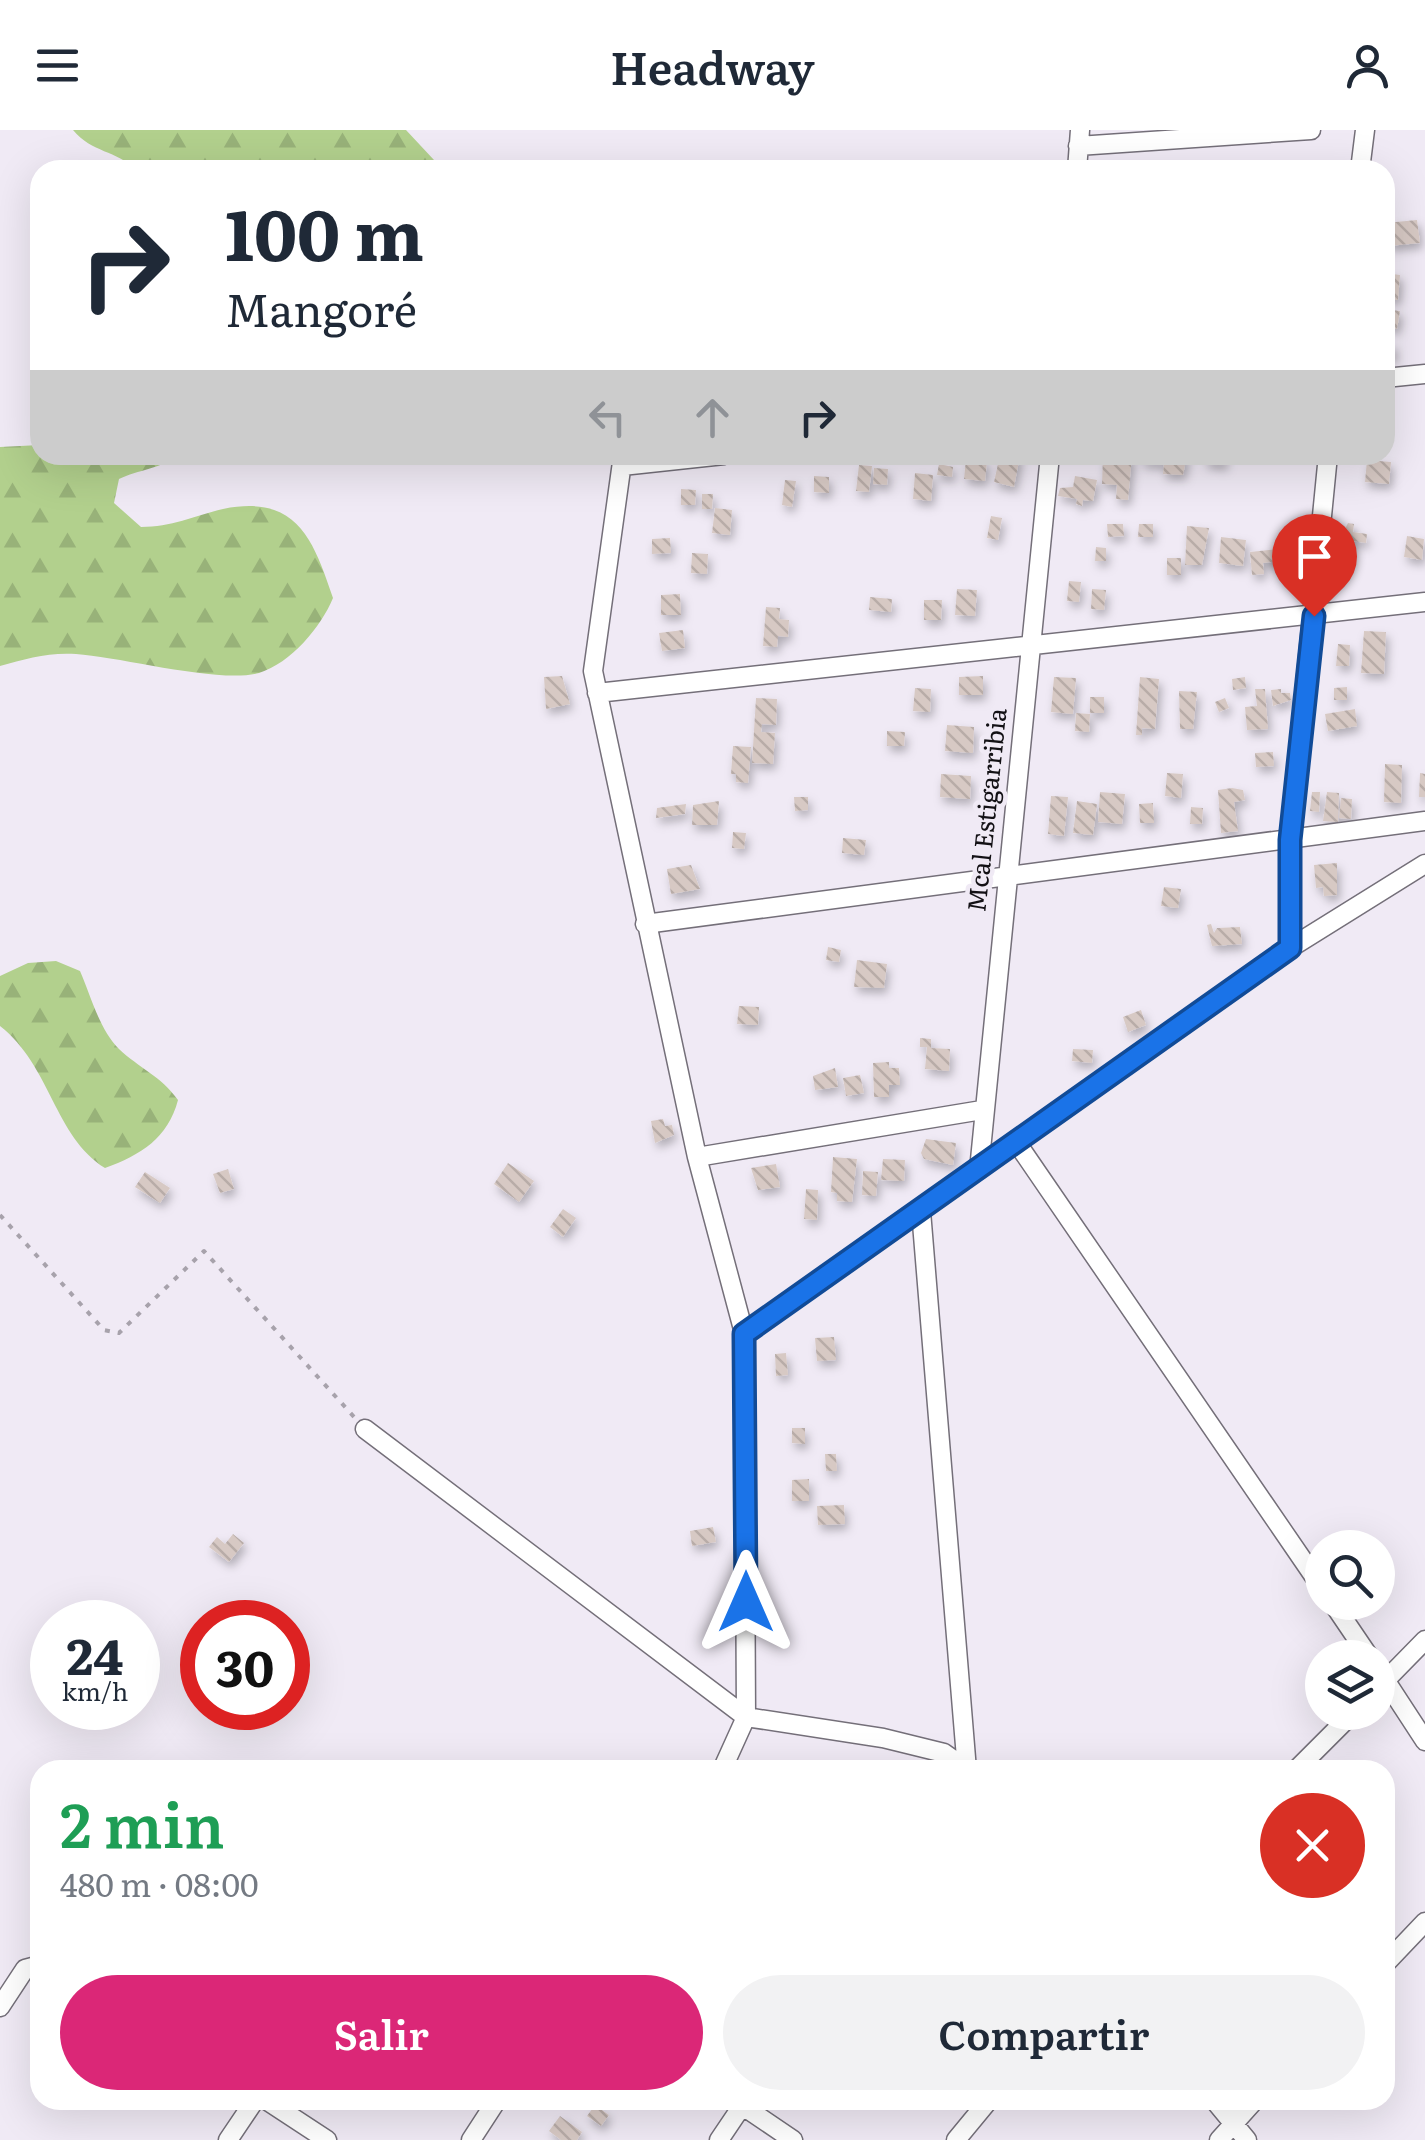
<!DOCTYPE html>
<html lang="es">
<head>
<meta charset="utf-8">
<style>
  body { margin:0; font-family:Literata,serif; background:#f2f2f3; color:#1f2937; height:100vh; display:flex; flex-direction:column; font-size:38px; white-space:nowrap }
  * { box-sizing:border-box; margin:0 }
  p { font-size:32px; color:#747a83 }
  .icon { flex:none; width:55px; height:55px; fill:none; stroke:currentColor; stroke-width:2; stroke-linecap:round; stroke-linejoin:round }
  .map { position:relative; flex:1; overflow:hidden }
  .sheet { position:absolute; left:30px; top:1630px; width:1365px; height:350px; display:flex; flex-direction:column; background:#fff; border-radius:30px; box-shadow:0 10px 40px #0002 }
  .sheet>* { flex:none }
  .hud { position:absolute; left:30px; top:30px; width:1365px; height:305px; border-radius:30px; box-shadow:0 10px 40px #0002; background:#fff; color:#1f2937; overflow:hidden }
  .fabs { position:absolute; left:1305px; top:1400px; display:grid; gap:20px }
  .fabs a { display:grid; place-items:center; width:90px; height:90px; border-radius:50%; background:#fff; box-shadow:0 10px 40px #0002; font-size:50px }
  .speed { position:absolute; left:30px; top:1470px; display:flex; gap:20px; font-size:50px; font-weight:700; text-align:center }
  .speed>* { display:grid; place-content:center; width:130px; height:130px; border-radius:50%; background:#fff; box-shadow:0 10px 40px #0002; line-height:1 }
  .speed small { font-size:25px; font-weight:400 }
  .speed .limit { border:15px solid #d22; background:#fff; color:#111 }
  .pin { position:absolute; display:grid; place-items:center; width:85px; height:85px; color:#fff; margin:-102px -42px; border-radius:50% 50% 50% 0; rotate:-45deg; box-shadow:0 0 10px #0007 }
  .pin .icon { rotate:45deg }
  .me { position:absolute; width:110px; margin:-55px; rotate:0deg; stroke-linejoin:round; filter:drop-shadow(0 0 8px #0008) }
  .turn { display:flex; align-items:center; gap:35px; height:210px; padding:0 30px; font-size:45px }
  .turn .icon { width:130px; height:130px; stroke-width:2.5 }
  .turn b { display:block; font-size:70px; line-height:85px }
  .lanes { display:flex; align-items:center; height:95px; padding:0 30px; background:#0003; justify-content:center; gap:50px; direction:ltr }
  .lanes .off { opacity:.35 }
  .round { display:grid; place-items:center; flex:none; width:105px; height:105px; border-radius:52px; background:#f2f2f3 }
  .headline { display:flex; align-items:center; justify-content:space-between; height:170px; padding:0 30px }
  h1 { font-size:60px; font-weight:600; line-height:75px; color:#1e9e55 }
  .button { display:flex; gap:20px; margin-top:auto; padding:20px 30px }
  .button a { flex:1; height:115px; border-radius:60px; background:#db2777; color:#fff; font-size:40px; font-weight:600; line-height:115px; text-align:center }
  .button a+a { background:#f2f2f3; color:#1f2937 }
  header { display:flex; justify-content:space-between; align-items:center; height:130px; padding:0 30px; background:#fff; font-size:45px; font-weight:600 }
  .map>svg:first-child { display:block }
  .forest { fill:url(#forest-firs) }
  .building { fill:url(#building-back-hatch); filter:url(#shadow) }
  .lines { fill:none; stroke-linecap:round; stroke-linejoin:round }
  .minor-casing { stroke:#746f79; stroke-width:21 }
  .path { stroke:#a7a2ab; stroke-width:4; stroke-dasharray:5 8; stroke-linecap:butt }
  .minor { stroke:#fff; stroke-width:18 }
  .route-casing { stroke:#114b97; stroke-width:25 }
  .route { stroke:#1a73e8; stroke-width:18 }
  .labels { text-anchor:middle; stroke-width:9; stroke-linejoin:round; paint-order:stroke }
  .street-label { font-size:25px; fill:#131115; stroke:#f0eaf5 }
</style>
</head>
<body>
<header><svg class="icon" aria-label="menu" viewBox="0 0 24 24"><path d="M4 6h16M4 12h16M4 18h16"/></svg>Headway<svg class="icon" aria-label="person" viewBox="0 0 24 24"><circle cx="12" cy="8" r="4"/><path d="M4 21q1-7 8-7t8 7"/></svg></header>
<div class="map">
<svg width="1425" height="2010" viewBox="0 0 1425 2010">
  <defs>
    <pattern id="forest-firs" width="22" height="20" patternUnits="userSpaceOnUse" patternTransform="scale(2.5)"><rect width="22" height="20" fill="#b2d08d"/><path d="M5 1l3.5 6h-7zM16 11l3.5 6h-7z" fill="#98b279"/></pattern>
    <pattern id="building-back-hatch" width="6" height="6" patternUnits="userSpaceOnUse" patternTransform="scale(2.5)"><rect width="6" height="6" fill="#d7c9c4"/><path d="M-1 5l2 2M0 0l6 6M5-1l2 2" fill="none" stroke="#b8aca8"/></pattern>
    <filter id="shadow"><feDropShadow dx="3" dy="5.5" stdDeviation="5" flood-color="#0004"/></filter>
  </defs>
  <rect width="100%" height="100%" fill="#f0eaf5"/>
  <path class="forest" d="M73,0H406L434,30L475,40H136C116,20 92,23 73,0Z
    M40,315V325H177C164,338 137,340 119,349L114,373L141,397C171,397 194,386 223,379C297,364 313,409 333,468C321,497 291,533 259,543C220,554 121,527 76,524C49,522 25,529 0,536V317Z
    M56,831L80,841C91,866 99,899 119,919C139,938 161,946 178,970C168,1008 141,1025 105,1038C54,1006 51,936 0,896V846L28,833Z"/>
  <path class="building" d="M1417,90L1420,113L1388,116L1385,93Z
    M1385,143L1400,145L1398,170L1385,169Z
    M1385,179L1400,181L1397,199L1385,197Z
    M1394,213L1395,228H1385V214Z
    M1000,325H1020L1014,357L994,352Z
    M1103,325H1132L1128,370L1116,369L1117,355L1102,354Z
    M1141,325H1187L1183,345L1163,344L1164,334L1141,332Z
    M1205,325H1225V335L1205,333Z
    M966,329L987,331L985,351L964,349Z
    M1367,330L1391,332L1389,354L1365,352Z
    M939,334L953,337L952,347L937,345Z
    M859,335L872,336L869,362L856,361Z
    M874,338L888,339L887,355L873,354Z
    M915,343L933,345L931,371L913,369Z
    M814,346L829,347V363L814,362Z
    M1075,346L1097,350L1093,371L1083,370L1082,376L1076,374L1077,369L1058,366L1060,358L1073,357Z
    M785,350L796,351L792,377L782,375Z
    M681,359L696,360L695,375H681Z
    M702,364H713L712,379H702Z
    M715,378L732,380L730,405L712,403Z
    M991,386L1002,388L998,410L987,408Z
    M1348,393L1354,394L1353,402L1367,404L1366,413L1340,409Z
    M1107,394H1123L1124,406L1108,407Z
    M1139,394H1153V407H1138Z
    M1187,396L1209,398L1202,435H1185Z
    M1407,406L1424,409L1422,430L1404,427Z
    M1221,407L1246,410L1243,436L1219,433Z
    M670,408L671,423L652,424V409Z
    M1096,417L1106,418V431H1095Z
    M1278,419L1279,431L1263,433L1264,444L1252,445L1250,422Z
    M692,423L708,424L707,444L691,443Z
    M1167,428H1181V445H1167Z
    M1069,451L1081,452L1079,472L1067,471Z
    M957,459L977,460L975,486L955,485Z
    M1092,459L1106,460L1104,480L1091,479Z
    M680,464L681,485H661V465Z
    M870,467L892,469L891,482L869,480Z
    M924,470H942L941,490H924Z
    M766,477L780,478L779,489L789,490L788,507L778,506L777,517L763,516Z
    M683,500L685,518L662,521L659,503Z
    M1364,501L1386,502L1384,544L1361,543Z
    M1338,514L1350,515L1349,536H1336Z
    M562,546L570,574L546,579L544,547Z
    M983,546V565H959V547Z
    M1054,547L1076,548L1073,584L1051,582Z
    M1140,547L1159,549L1155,599L1142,598V605H1136Z
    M1245,547L1246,558L1233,560L1232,549Z
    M1347,557V570H1334V558Z
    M915,558L931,559L930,582L913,581Z
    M1255,559H1265L1268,599L1247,600L1245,577L1257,576Z
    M1281,559V563H1290L1291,570L1273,576L1271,560Z
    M1179,561L1197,562L1193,599H1180Z
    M1090,567H1104V583H1090Z
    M756,568L777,569L776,595L762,594L761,602L775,603L773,634L752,633Z
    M1225,568L1229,578L1219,582L1215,572Z
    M1355,579L1357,596L1328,601L1325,584Z
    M1076,583L1090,584L1089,602L1075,601Z
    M947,595L974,597L973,623L945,621Z
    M887,601L905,602L904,616H887Z
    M733,616L751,617L748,653L736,652V644H731Z
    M1273,622L1274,636L1256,637L1255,623Z
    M1385,634L1402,635L1401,673L1384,672Z
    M1167,643L1183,644L1181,668L1165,666Z
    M1420,643L1425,644V667H1419Z
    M941,644L971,646L970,669L940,667Z
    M1232,658L1243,660L1245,670L1234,672L1238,701L1221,703L1218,660Z
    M1100,662L1125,664L1122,694L1098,692Z
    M1312,662H1320L1319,682L1310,681Z
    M1327,662L1339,663L1338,692L1323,691Z
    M1051,666L1068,667L1064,706L1048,704Z
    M794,667H808V680L795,681Z
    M1341,668L1352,669L1351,689L1339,688Z
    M719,671L717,695H692L693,675Z
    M1077,671L1097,674L1093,705L1073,703Z
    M1153,673L1154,693H1140L1139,674Z
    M686,674L685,684L656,688L657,678Z
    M1191,677L1203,678L1202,694H1190Z
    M733,702L746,703L744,719L732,718Z
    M843,708L866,710L864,725L842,723Z
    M1337,733V765L1324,766L1323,757L1316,758L1314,735Z
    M691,735L700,759L671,764L667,739Z
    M1164,757L1181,759L1178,778L1161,776Z
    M1211,794L1214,803L1217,798L1240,797L1242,814L1212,816L1207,795Z
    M828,817L841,820L839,832L826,830Z
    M857,830L887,834L884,858L854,857Z
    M739,876L759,877L758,895L737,894Z
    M1141,880L1146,895L1128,902L1123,887Z
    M920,908L931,909V918L950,919L949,941L925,939L927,917H920Z
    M1073,919L1093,920L1092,933L1072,931Z
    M889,932V938H899L900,955H889V967H874L873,933Z
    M835,938L838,957L815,960L813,946Z
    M860,945L864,963L846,966L843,948Z
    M663,989L665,996L672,995L674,1005L655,1013L651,991Z
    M926,1009L956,1013L953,1035L924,1029L921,1023Z
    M833,1027L857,1029L852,1072L837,1071V1063L831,1062Z
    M883,1029L905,1030L904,1051L881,1050Z
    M508,1033L534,1051L519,1072L494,1054Z
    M776,1034L780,1057L758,1060L751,1038Z
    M228,1039L234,1059L220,1063L213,1044Z
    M863,1041L878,1042L876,1066L862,1065Z
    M145,1042L170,1058L160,1073L135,1057Z
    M806,1059L818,1060L817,1090L804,1089Z
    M563,1079L576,1088L563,1107L550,1097Z
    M834,1207L836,1230L817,1231L815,1208Z
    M786,1223L788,1245L776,1246L775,1224Z
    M792,1298H805V1314L792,1313Z
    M825,1324H836L837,1341H826Z
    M809,1349V1371H792V1350Z
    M844,1375L845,1394L818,1395L817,1376Z
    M713,1397L716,1412L692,1416L690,1401Z
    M233,1404L244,1413L229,1432L209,1417L217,1407L225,1414Z
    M595,1975L609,1985L601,1996L587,1986Z
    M560,1986L582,2002L577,2010H561L549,2001Z"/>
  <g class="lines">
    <defs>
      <path id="minor" d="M1078,16L1311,0
        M1077,40L1080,0
        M1360,40L1365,0
        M1385,248L1425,244
        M623,325L593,541L697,1027L744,1203L746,1587L722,1640
        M622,336L724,325
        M597,563L1425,472
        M645,794L1425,691
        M1290,818V710L1328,325
        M1017,1013L1322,1458
        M697,1027L982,980
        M979,1040L1050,325
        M921,1081L967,1640
        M744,1203L1290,818L1425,734
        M365,1299L746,1587L883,1608L944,1623L968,1640
        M1332,1472L1370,1528
        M1378,1539L1425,1611
        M1378,1558L1425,1510
        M1296,1640L1354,1582
        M1385,1834L1425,1792
        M0,1877L25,1839L40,1835
        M266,1970L327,2010
        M734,1970L793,2010
        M1214,1970L1247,2010
        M228,2010L255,1970
        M471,2010L497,1970
        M719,2010L746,1970
        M956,2010L989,1970
        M1219,2010L1255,1970"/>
    </defs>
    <use href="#minor" class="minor-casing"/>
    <path class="path" d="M0,1085L104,1200L119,1203L204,1121L355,1288"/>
    <use href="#minor" class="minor"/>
  </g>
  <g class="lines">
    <defs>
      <path id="route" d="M746,1472L744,1204L1290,818V710L1314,486"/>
    </defs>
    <use href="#route" class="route-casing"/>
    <use href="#route" class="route"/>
  </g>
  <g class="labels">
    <g class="street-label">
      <text transform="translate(987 680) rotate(-84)" y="9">Mcal Estigarribia</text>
    </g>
  </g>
</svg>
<div class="fabs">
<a><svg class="icon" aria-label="search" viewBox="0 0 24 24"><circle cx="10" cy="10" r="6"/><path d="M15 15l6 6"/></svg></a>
<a><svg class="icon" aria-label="layers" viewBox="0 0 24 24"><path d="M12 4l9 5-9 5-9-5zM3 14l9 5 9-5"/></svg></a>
</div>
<div class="speed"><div>24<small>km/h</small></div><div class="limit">30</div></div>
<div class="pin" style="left:1314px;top:486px;background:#d93025"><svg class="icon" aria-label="arrive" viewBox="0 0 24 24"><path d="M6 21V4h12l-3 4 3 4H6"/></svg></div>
<svg class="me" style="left:746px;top:1472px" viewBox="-20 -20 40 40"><path d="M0-17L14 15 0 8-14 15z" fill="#1a73e8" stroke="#fff" stroke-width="4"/></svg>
<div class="hud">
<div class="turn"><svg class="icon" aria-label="right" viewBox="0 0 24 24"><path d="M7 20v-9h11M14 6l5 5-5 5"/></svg><div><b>100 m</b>Mangoré</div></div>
<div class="lanes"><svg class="icon off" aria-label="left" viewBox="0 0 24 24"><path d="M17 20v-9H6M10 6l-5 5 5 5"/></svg><svg class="icon off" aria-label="ahead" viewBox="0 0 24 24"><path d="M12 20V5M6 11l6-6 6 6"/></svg><svg class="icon" aria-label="right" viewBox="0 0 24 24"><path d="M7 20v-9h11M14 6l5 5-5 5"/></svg></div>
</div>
<section class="sheet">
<div class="headline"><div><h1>2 min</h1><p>480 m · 08:00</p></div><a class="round" style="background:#d93025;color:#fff"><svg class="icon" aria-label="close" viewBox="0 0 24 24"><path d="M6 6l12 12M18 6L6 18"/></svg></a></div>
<div class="button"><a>Salir</a><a>Compartir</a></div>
</section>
</div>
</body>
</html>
